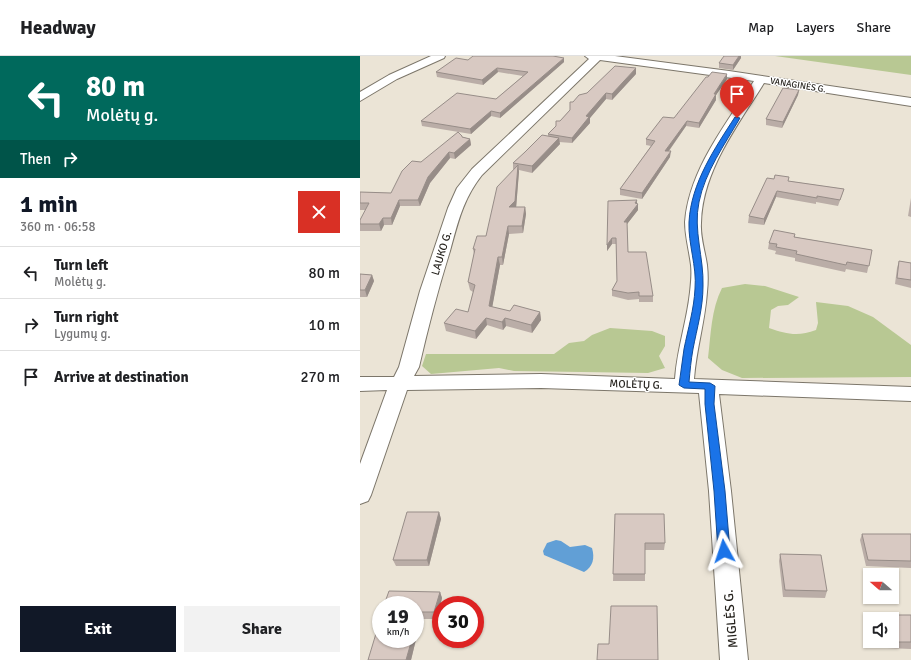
<!DOCTYPE html>
<html lang="en">
<head>
<meta charset="utf-8">
<style>
  body { margin:0; font-family:Signika,sans-serif; background:#f2f2f2; color:#202124; height:100vh; display:flex; flex-direction:column; font-size:15px; white-space:nowrap }
  * { box-sizing:border-box; margin:0 }
  p { font-size:13px; color:#757577 }
  .icon { flex:none; width:22px; height:22px; fill:none; stroke:currentColor; stroke-width:2; stroke-linecap:round; stroke-linejoin:round }
  .map { position:relative; flex:1; overflow:hidden }
  .panel { display:flex; flex-direction:column; background:#fff; width:360px }
  .panel>* { flex:none }
  .top-card { background:#00695c; color:#fff; overflow:hidden }
  .needle { width:26px; rotate:290deg }
  .controls { position:absolute; left:503px; top:512px; display:grid; gap:8px }
  .controls a { display:grid; place-items:center; width:36px; height:36px; border-radius:0px; background:#fff; box-shadow:0 1px 3px #0004; font-size:20px }
  .speed { position:absolute; left:12px; top:540px; display:flex; gap:8px; font-size:20px; font-weight:700; text-align:center }
  .speed>* { display:grid; place-content:center; width:52px; height:52px; border-radius:50%; background:#fff; box-shadow:0 1px 3px #0004; line-height:1 }
  .speed small { font-size:10px; font-weight:400 }
  .speed .limit { border:6px solid #d22; background:#fff; color:#111 }
  .pin { position:absolute; display:grid; place-items:center; width:34px; height:34px; color:#fff; margin:-41px -17px; border-radius:50% 50% 50% 0; rotate:-45deg; box-shadow:0 0 4px #0007 }
  .pin .icon { rotate:45deg }
  .me { position:absolute; width:44px; margin:-22px; rotate:355deg; stroke-linejoin:round; filter:drop-shadow(0 0 3px #0008) }
  .turn { display:flex; align-items:center; gap:14px; height:84px; padding:0 20px; font-size:18px }
  .turn .icon { width:52px; height:52px; stroke-width:2.5 }
  .turn b { display:block; font-size:28px; line-height:34px }
  .then { display:flex; align-items:center; height:38px; padding:0 20px; background:#0003; gap:8px; font-size:15px }
  .round { display:grid; place-items:center; flex:none; width:42px; height:42px; border-radius:0px; background:#f2f2f2 }
  .head { display:flex; align-items:center; justify-content:space-between; height:68px; padding:0 20px }
  h1 { font-size:24px; font-weight:800; line-height:30px; color:#111827 }
  .cta { display:flex; gap:8px; margin-top:auto; padding:8px 20px }
  .cta a { flex:1; height:46px; border-radius:0px; background:#111827; color:#fff; font-size:16px; font-weight:800; line-height:46px; text-align:center }
  .cta a+a { background:#f2f2f2; color:#202124 }
  ul { padding:0; list-style:none }
  li { display:flex; align-items:center; gap:12px; height:52px; padding:0 20px; border-top:1px solid #e0e0e0 }
  li div { flex:1 }
  li b { display:block; font-size:15px }
  li em { font-style:normal }
  header { display:flex; align-items:center; gap:24px; box-sizing:border-box; height:56px; padding:0 20px; background:#fff; border-bottom:1px solid #e0e0e0 }
  header strong { font-size:19px }
  nav { display:flex; gap:22px; margin-inline-start:auto; font-size:14px }
  main { display:flex; flex:1; min-height:0 }
  .map>svg:first-child { display:block }
  .green { fill:#b8c893 }
  .water { fill:#619fd6 }
  .lines { fill:none; stroke-linecap:round; stroke-linejoin:round }
  .minor-casing { stroke:#7c766a; stroke-width:2 }
  .minor { fill:#fff; fill-rule:evenodd }
  .wall { fill:#baada7 }
  .shaded-wall { fill:#978d88 }
  .building { fill:#d8c9c2; stroke:#978d88 }
  .route { fill:#1a73e8; stroke:#114b97 }
  .labels { text-anchor:middle; stroke-width:3; stroke-linejoin:round; paint-order:stroke }
  .far-street-label { font-size:9px; fill:#26231e; stroke:#fff }
  .street-label { font-size:11px; fill:#26231e; stroke:#fff }
  .near-street-label { font-size:13px; fill:#26231e; stroke:#fff }
</style>
</head>
<body>
<header>
<strong>Headway</strong>
<nav><a>Map</a><a>Layers</a><a>Share</a></nav>
</header>
<main>
<section class="panel">
<div class="top-card">
<div class="turn"><svg class="icon" aria-label="left" viewBox="0 0 24 24"><path d="M17 20v-9H6M10 6l-5 5 5 5"/></svg><div><b>80 m</b>Molėtų g.</div></div>
<div class="then">Then<svg class="icon" aria-label="right" viewBox="0 0 24 24"><path d="M7 20v-9h11M14 6l5 5-5 5"/></svg></div>
</div>
<div class="head"><div><h1>1 min</h1><p>360 m · 06:58</p></div><a class="round" style="background:#d93025;color:#fff"><svg class="icon" aria-label="close" viewBox="0 0 24 24"><path d="M6 6l12 12M18 6L6 18"/></svg></a></div>
<ul>
<li><svg class="icon" aria-label="left" viewBox="0 0 24 24"><path d="M17 20v-9H6M10 6l-5 5 5 5"/></svg><div><b>Turn left</b><p>Molėtų g.</p></div><em>80 m</em></li>
<li><svg class="icon" aria-label="right" viewBox="0 0 24 24"><path d="M7 20v-9h11M14 6l5 5-5 5"/></svg><div><b>Turn right</b><p>Lygumų g.</p></div><em>10 m</em></li>
<li><svg class="icon" aria-label="arrive" viewBox="0 0 24 24"><path d="M6 21V4h12l-3 4 3 4H6"/></svg><div><b>Arrive at destination</b></div><em>270 m</em></li>
</ul>
<div class="cta"><a>Exit</a><a>Share</a></div>
</section>
<div class="map">
<svg width="551" height="604" viewBox="0 0 551 604">
  <rect width="100%" height="100%" fill="#ebe4d6"/>
  <path class="green" d="M415,0H551V19Z
    M385,228L405,230L439,241L428,249L418,250L411,254L409,272C426,278 438,281 456,274L458,267L456,246L488,250L513,261L551,289V321L382,322L362,314L348,302C351,278 351,254 362,232Z
    M250,272L292,275L305,280V290L299,300L305,312L288,317L154,315L139,312L71,318L62,310L66,298H194L209,287L224,285L232,279Z"/>
  <path class="water" d="M196,484L201,485L210,491L225,489L232,492C235,502 233,511 224,516L184,499L183,495L187,487Z"/>
  <g class="lines">
    <defs>
      <path id="minor" d="M71,0H85L84,2L37,23L0,45V36L29,19Z
        M225,0H255L369,15L551,42V50L404,27C378,69 342,115 341,167C340,181 345,195 347,209C348,218 348,227 347,236C345,266 336,294 334,323L551,331V345L359,338L371,435L388,604H360L349,435L339,337L181,332L47,334L11,439L8,445L0,448V408L27,334L0,335V321H34L39,311L60,235L88,152L97,132L112,113L229,3ZM240,4L394,25C366,68 329,114 325,166C325,180 329,194 331,209C332,218 331,227 330,236C327,265 317,293 315,323L181,318L54,320L59,311C68,272 78,233 90,195C98,166 103,143 122,119Z"/>
    </defs>
    <use href="#minor" class="minor-casing"/>
    <use href="#minor" class="minor"/>
  </g>
  <path class="wall" d="M381,2L373,14L359,12V7Z
    M108,4L204,6L140,62L131,60L111,78L62,70L61,65L136,43L163,20L138,16L123,29L77,21L76,16Z
    M276,18L252,44L246,43L230,62V67L212,87L199,86L200,88L172,117L159,114L156,151H165L166,158L163,177L149,178L143,209H140L132,251L150,255L180,256L181,264L172,277L146,270L143,274L127,269L116,283L86,275L84,267L108,256L113,236L110,234L108,226L114,198L113,193L126,180L154,113H153V107L188,80V78L196,70L200,65L210,54L213,46L227,37Z
    M367,23L356,39V44L339,72L326,70L309,95L310,101L282,143L260,139V133L291,90L286,89V83Z
    M439,34L438,39L422,72L406,69V63Z
    M103,81L110,83L111,89L95,103L90,102L70,127L60,150H40L32,169H24L21,175H0V164L6,154H0V136L31,137L61,106Z
    M429,125L484,133L482,139L478,150L456,146V148L416,141L404,169L388,167L389,160Z
    M551,142V161L548,160Z
    M277,147L278,154L267,168L268,196L293,240V246H279V243L268,244L252,240V234L257,225L256,188H252L247,195V189Z
    M435,178V181L512,194L507,217L486,213L485,216L435,205V202L415,198L416,195L408,193L409,187Z
    M539,205L551,207V232L535,228L537,212Z
    M0,218L12,219L14,225L7,241H0Z
    M79,456L81,463L69,510H36L33,504Z
    M255,458L305,487L304,494H285V525H253Z
    M502,478H551V512L506,510L500,484Z
    M420,498L467,535L465,542L423,541L419,505Z
    M80,536L82,542L77,563H61L51,604H8L55,549Z
    M523,559H551V593L527,592L525,585H532V563H521Z"/>
  <path class="shaded-wall" d="M379,0H381V2L373,14V9Z
    M204,2V6L140,62V57Z
    M137,12L138,16L123,29L122,24Z
    M276,12V18L252,44V38Z
    M367,18V23L356,39V44L339,72V67L354,38Z
    M439,34L438,39L422,72L423,66Z
    M246,37V43L230,62V67L212,87V82L226,60Z
    M131,55V60L111,78L110,73Z
    M327,65L326,70L305,100V95Z
    M199,82L200,88L172,117V110Z
    M110,83L111,89L95,103L94,97Z
    M311,95L310,101L282,143V137Z
    M89,96L90,102L70,127L60,150L58,144L68,121Z
    M158,109L159,116L156,153L149,151Z
    M417,135L416,141L404,169V163Z
    M39,144L40,150L32,169L31,162Z
    M277,144V149L278,148V154L264,172V166Z
    M165,151L166,158L163,177L162,170Z
    M23,162L24,169L21,175L19,168Z
    M148,170L149,178L143,209L142,201Z
    M252,182V188L247,195V189Z
    M138,201L140,209L131,258L129,250Z
    M12,219L14,225L7,241L5,234Z
    M180,256L181,264L172,277L171,269Z
    M126,262L127,269L116,283L115,275Z
    M145,262L146,270L143,274L142,266Z
    M79,456L81,463L69,510L67,504Z
    M80,536L82,542L77,563L74,556Z
    M59,556L61,563L51,604H46L52,583H55V570Z"/>
  <path class="building" d="M113,0H193L204,2L140,57L131,55L110,73L61,65L97,37L136,43L168,16L137,12L122,24L76,16L96,2L108,4Z
    M364,0H379L373,9L359,7Z
    M255,10L276,12L252,38L246,37L226,60L229,61L212,82L188,78L196,70V65H200L210,54V46H213L219,39L227,37Z
    M352,16L367,18L354,38H356L339,67L327,65L305,95H311L282,137L260,133L295,85L286,83L303,61L314,62L346,21H348Z
    M423,32L439,34L423,66L406,63Z
    M98,76L102,80V81L110,83L94,97L89,96L68,121L58,144H39L31,162H23L19,168H0V164L9,147H0V136L31,137L42,115L52,105L61,106Z
    M182,79L199,82L172,110L153,107L165,96Z
    M158,109L155,145L149,151H165L162,170H148L142,201H138L129,250L150,255L154,249L180,256L171,269L145,262L142,266L126,262L115,275L84,267L96,253L108,256L115,229L108,226L115,193H113L117,180H126L137,131Z
    M415,119L429,121L428,125L484,133L480,144L457,140V142L417,135L404,163L389,160L407,122L414,123Z
    M277,144L275,147L278,148L264,166H267L268,196H286L293,240H279V236L268,237L252,234L257,225L256,182H252L247,189L248,145Z
    M414,174L435,178L434,181L512,194L509,210L487,206L486,209L436,198L437,195L416,191L417,188L409,187Z
    M539,205L551,207V224L537,222Z
    M0,218L12,219L5,234H0Z
    M47,456H79L67,504H33Z
    M255,458H304L305,487H285V518H253Z
    M502,478H551V505L508,504Z
    M420,498L461,499L467,535L425,534Z
    M29,535L80,536L74,556H59L55,570V549H24Z
    M251,550H297L298,604H237L238,588H249Z
    M523,559H551V586H530L529,585H532V563H524Z
    M21,561V583H52L46,604H8Z"/>
  <path class="route" d="M375,61L380,62C365,88 345,116 339,146C333,174 344,202 343,230C343,252 337,272 333,293C331,304 330,315 329,326L350,327L355,330L354,348L365,435L370,495L368,498L364,500L360,498L358,495L354,435L345,348V333L324,332L319,329C321,317 322,305 324,293C328,273 334,253 335,233C337,210 328,188 329,166C331,127 355,92 375,61Z"/>
  <g class="labels">
    <g class="far-street-label">
      <text transform="translate(438 29) rotate(9)" y="3">VANAGINĖS G.</text>
    </g>
    <g class="street-label">
      <text transform="translate(81 197) rotate(-73)" y="4">LAUKO G.</text>
      <text transform="translate(276 328) rotate(2)" y="4">MOLĖTŲ G.</text>
    </g>
    <g class="near-street-label">
      <text transform="translate(370 563) rotate(-95)" y="5">MIGLĖS G.</text>
    </g>
  </g>
</svg>
<div class="controls">
<a><svg class="needle" viewBox="-14 -14 28 28"><path d="M0-13l5 13h-10z" fill="#e53935"/><path d="M0 13l5-13h-10z" fill="#757577"/></svg></a>
<a><svg class="icon" aria-label="sound" viewBox="0 0 24 24"><path d="M4 9h4l5-4v14l-5-4H4zM17 9q2 3 0 6"/></svg></a>
</div>
<div class="speed"><div>19<small>km/h</small></div><div class="limit">30</div></div>
<div class="pin" style="left:377px;top:62px;background:#d93025"><svg class="icon" aria-label="arrive" viewBox="0 0 24 24"><path d="M6 21V4h12l-3 4 3 4H6"/></svg></div>
<svg class="me" style="left:364px;top:495px" viewBox="-20 -20 40 40"><path d="M0-17L14 15 0 8-14 15z" fill="#1a73e8" stroke="#fff" stroke-width="4"/></svg>
</div>
</main>
</body>
</html>
